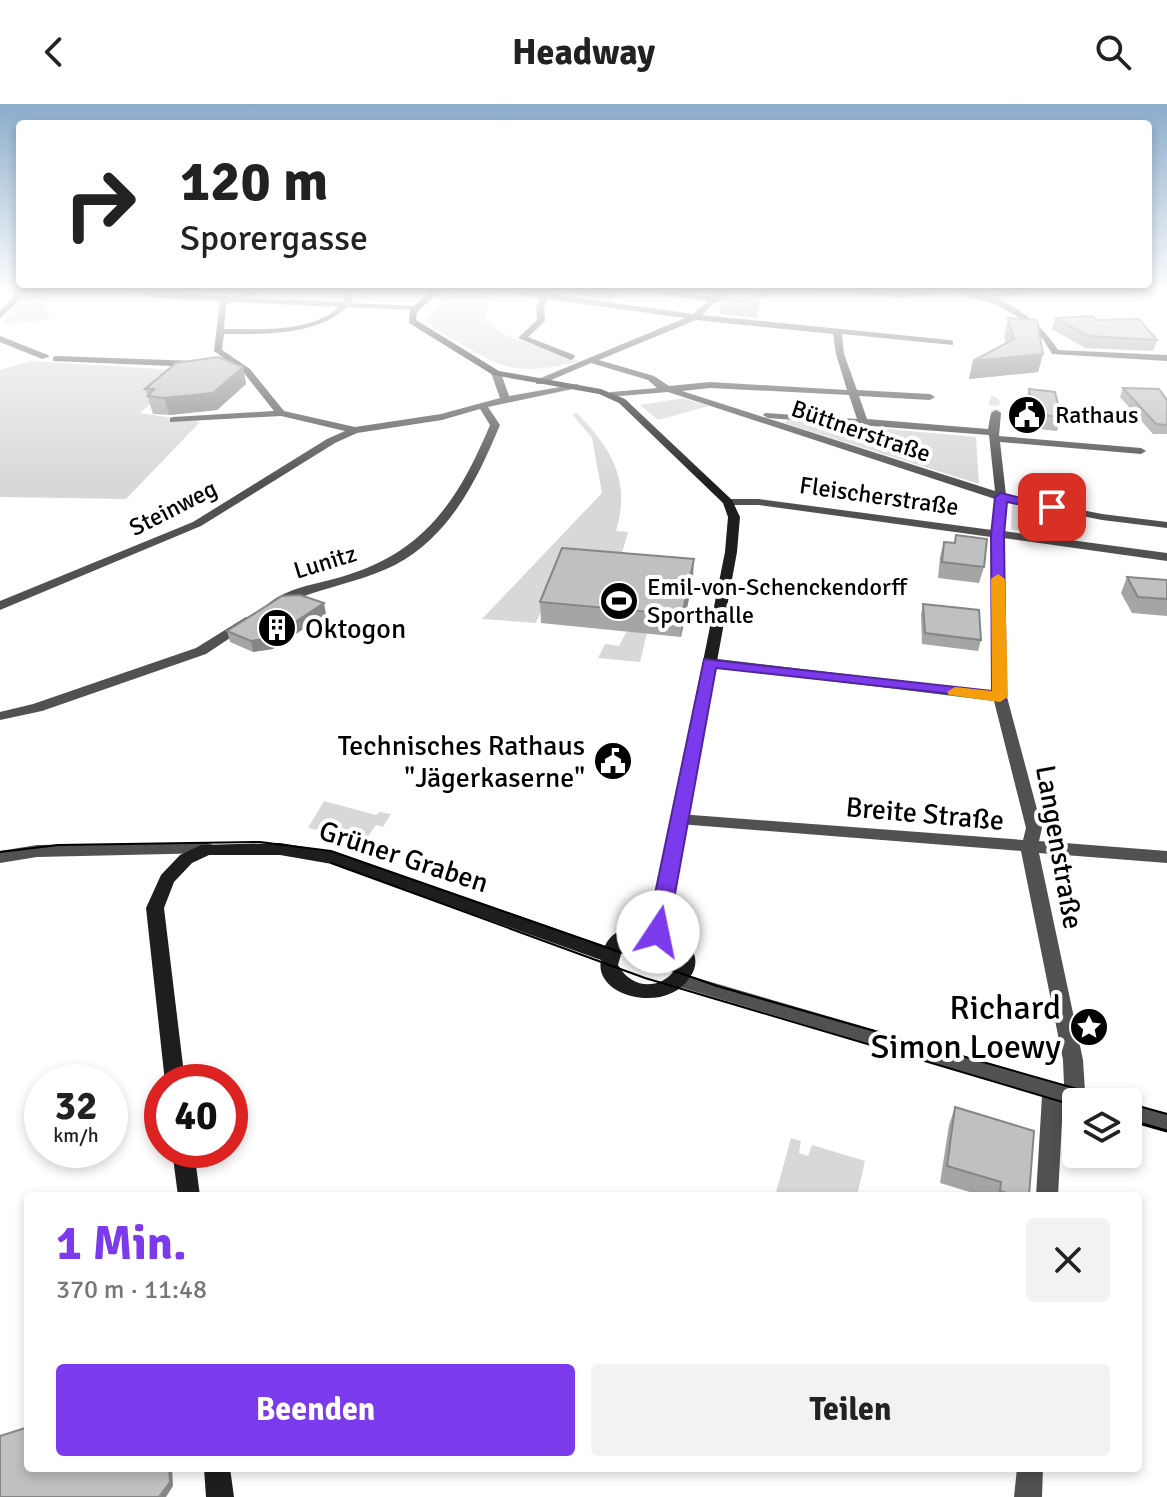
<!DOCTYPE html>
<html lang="de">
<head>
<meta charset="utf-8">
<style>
  body { margin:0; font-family:Signika,sans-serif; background:#f2f2f2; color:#222; height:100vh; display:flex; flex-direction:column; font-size:30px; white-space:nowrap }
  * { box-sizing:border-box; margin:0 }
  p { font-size:26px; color:#767676 }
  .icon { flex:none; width:44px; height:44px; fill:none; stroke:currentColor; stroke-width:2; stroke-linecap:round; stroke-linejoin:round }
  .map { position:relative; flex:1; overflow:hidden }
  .panel { position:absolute; left:24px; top:1088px; width:1118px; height:280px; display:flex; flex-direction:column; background:#fff; border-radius:8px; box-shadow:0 4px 12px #0003 }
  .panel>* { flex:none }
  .hud { position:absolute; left:16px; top:16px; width:1136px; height:168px; border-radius:8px; box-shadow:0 4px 12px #0003; background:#fff; color:#222; overflow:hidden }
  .tools { position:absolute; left:1062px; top:984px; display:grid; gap:16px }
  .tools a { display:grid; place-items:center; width:80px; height:80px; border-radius:8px; background:#fff; box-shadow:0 4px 12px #0003; font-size:40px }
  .speed { position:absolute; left:24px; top:960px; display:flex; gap:16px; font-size:40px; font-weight:700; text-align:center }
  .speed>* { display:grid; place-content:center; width:104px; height:104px; border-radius:50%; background:#fff; box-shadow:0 4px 12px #0003; line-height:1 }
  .speed small { font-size:20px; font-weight:400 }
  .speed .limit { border:12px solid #d22; background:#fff; color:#111 }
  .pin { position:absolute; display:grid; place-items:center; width:68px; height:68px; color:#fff; margin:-34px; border-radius:16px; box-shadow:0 4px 12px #0006 }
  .me { position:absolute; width:88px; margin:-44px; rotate:11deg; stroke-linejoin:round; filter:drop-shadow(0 0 6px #0008) }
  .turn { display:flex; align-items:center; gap:28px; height:168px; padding:0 32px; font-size:36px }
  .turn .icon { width:104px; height:104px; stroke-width:2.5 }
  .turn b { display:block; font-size:56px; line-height:68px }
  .round { display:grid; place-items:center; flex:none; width:84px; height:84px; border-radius:8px; background:#f2f2f2 }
  .head { display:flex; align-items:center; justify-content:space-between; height:136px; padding:0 32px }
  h1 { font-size:48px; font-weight:700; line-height:60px; color:#7c3aed }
  .button { display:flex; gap:16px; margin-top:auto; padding:16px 32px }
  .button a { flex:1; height:92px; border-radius:8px; background:#7c3aed; color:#fff; font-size:32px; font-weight:700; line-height:92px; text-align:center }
  .button a+a { background:#f2f2f2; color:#222 }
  header { display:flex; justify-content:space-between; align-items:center; height:104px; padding:0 32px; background:#fff; font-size:36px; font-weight:700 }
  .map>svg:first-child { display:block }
  .green { fill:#d8d8d8 }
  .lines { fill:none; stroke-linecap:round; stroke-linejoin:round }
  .street-tunnel { stroke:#d9d9d9; stroke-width:9; stroke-dasharray:9 4; stroke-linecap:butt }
  .street { fill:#515151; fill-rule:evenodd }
  .secondary { fill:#1e1e1e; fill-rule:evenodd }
  .tram-far1 { stroke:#000; stroke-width:2 }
  .tram { stroke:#000; stroke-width:3 }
  .wall { fill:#a5a5a5 }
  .shaded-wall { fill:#868686 }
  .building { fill:#c0c0c0; stroke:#868686; stroke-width:2 }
  .route { fill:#7c3aed; stroke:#51269a; stroke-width:2 }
  .slow { fill:#f59e0b }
  .labels { text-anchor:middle; stroke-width:8; stroke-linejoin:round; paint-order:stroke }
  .far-poi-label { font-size:24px; fill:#000; stroke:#fff; text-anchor:start }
  .far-street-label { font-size:24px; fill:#000; stroke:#fff }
  .poi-label { font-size:28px; fill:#000; stroke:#fff; text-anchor:start }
  .street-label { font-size:28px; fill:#000; stroke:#fff }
  .near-poi-label { font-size:34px; fill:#000; stroke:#fff; text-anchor:end }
</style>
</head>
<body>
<header><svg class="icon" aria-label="back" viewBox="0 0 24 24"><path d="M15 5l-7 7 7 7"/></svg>Headway<svg class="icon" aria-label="search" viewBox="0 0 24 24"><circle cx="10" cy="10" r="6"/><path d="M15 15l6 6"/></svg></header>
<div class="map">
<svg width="1167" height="1393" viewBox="0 0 1167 1393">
  <rect width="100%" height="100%" fill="#fff"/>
  <path class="green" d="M454,185L495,187L490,191L485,216L507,232L579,257C507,276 497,259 435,225L426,215Z
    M41,191L50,215L2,221L23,193Z
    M32,257L189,267L140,309L200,318L126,395L0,393V266Z
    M683,294L709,302L658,316L640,301Z
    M577,309C612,345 631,377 616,427L628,428L617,467L559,462L536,519L482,515L602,389L592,334L572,310Z
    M788,316L976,333L979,380L784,319Z
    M1012,399L1039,405L1038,428L1011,426Z
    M627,527L647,529L640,558L598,554L605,540L619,542Z
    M324,697L376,711L379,708L391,710L383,723L376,721L366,735L308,724Z
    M791,1034L801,1037L799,1049L808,1052L812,1041L865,1057L857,1092H775Z"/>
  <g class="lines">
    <path class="street-tunnel" d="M990,296L995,298L996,309"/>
    <path class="street" d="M14,185H22L20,196L0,214V207L13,193Z
      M124,185L232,193L254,185H266L245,194L343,198L346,185H354L351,199L419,202L416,206L347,203C317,232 263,230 224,230L222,246L250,265L284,307L355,323L441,310L500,294L491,269L496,266L501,269L509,292L577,280L582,283L488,303L500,321C477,376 450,432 395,461C369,474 341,480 313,489C299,493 287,501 273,505L267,501C285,484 317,480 341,473C424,449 458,397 490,321L480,305L442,316L357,329L335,339L201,422L0,506V497L193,418L327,335L345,327L281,312L170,318V314L173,313L274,307L244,269L214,247L220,197L160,194ZM233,198L339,203C311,229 259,225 224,225L226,200Z
      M491,185L547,188L551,190L693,210L708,197L632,185H655L713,193L721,185H730L720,194L721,198H716L702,211L950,236L953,237V241L842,230L844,250L857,286L930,290L935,293L930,296L859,292L867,315L988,325L991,309L996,306L1001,309L999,332L1141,344L1146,347L1141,350L1000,338L1006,391L1102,410L1167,418V424L1102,416L1006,397L1003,427L1167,449V457L1003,434L1007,593L1042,724L1039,737L1167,747V759L1039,749L1083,956L1085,987L1098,992L1101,998H1076L1075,1003L1063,999L1058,1092H1036L1042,992L680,883L673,881L671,876L673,871L680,869L1064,981L1063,956L1021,747L679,720L671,715L679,710L1023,736L1026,724L994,597L710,562L703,558L710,554L993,588L991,433L759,401H728L722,398L728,395H759L992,426L995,395L668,288L608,293L606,291L611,288L657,284L648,276L591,259L542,280H536V276L685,214L548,195L544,203L545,217L528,233L574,251L575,253L571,256L518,234L537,216L536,203L541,194ZM696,216L833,230L836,250L847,286L710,278L669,282L654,272L599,256ZM710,284L849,291L857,315L765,309L763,311L768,314L989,331L995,387L682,287Z
      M803,185C835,185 866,188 897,189C918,189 939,184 960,185C998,188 1038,213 1058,246L1167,251V257L1052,250L1043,235L1022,215L996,201L957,188L899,193Z
      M1031,185H1062L994,193L990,191Z
      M0,232L48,251L49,253L42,255L0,238Z
      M56,252L196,257L200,260L196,263L53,257V253Z
      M246,513L251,514V520L206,550L42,607L0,616V608L33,600L196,544Z
      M207,739L213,741L215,745L213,749L37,753L0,759V747L37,741Z
      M1128,999L1167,1009V1027L1128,1017Z
      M1017,1364H1043L1042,1393H1014Z"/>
    <path class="secondary" d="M434,185H443L417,208L416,216L499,267L601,285L625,295L732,396L740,413L737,448L668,825C680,829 689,837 694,850C697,858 695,866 690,873C667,911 593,893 601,856L332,760L280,751H209L192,759L174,778L164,804L185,978H165L146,804L161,771L180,751L201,741L280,739L334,748L605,842C612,825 633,821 650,821L725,448L728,413L723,399L619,299L599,290L493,271L409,219L410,205ZM648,834C715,852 646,910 618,861L623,843L633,836Z
      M172,1046H194L200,1092H178Z
      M204,1364H230L234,1393H206Z"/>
    <path class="tram-far1" d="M0,748L58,741L260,738L331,747L717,882L1123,998
      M331,759L645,874L1076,1002
      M1128,999L1167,1010"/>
    <path class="tram" d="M1128,1016L1167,1027"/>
  </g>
  <path class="wall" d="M535,185H624L610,195Z
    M679,185H716L712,190Z
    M724,185H766V192H759L758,214L720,210L721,195L724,189Z
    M1008,214L1043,250L1038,268L969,275L973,256L1006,239L1004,232Z
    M1055,214L1097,216L1157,236L1153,247L1085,244L1052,225Z
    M243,263L246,280L217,306L169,311L153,310L145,285Z
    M1123,284L1167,296V330H1153L1120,293Z
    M1029,285L1061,313L1057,327L1030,324L1025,298Z
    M956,431L984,463L979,479L938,474L940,453L944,438L954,439Z
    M1127,473L1167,476V512L1132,509L1121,489Z
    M693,475L681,533L541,519L540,498Z
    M923,500L981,536L978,547L922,540L921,511Z
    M326,510L273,545L253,548L230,538L227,527Z
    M955,1003L1029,1092H983L940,1079L949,1021Z"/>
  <path class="shaded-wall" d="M610,185H624L610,195Z
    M1043,250L1038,268L969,275L973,257Z
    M243,263L246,280L217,306L169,311L164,294Z
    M694,455L693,475L681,533L682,511Z
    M324,499L326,510L273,545L253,548L251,537Z
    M169,1364H172L173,1382L166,1393H159Z"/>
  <path class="building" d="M726,185H760L759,199L721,195Z
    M1092,212L1097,216L1139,215L1157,236L1088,232L1055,214Z
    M1008,214L1037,216L1043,250L973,257L1014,235Z
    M218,253L243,263L213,289L164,294L148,292L154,285H145L176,259Z
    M1123,284L1159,285L1167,296V321L1156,320Z
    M1029,285L1055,288L1061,313L1034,310Z
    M956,431L987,435L984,463L942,458L944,438L955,439Z
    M562,444L694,455L682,511L540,498Z
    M1127,473L1167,476V495L1138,493Z
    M300,491L324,499L271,534L251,537L227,527L282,492Z
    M923,500L979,506L981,536L925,529Z
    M955,1003L1034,1027L1029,1092H1016L1000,1087L1001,1078L947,1062Z
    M28,1323V1364H169L170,1378L159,1393H0V1332Z"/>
  <linearGradient id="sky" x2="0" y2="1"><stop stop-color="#8baccb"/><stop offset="0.49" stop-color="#fff"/><stop offset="1" stop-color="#fff" stop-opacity="0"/></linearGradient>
  <rect width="1167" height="380" fill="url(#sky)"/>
  <path class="route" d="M1001,389L1058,403L1052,407L1007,398L1004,431L1006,596L716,564L668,828L658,835L651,833L647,828L704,555L992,587L991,431L995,393Z"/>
  <path class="slow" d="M998,470L1005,475L1008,593L1000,598L949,591L947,588L955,583L992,587L991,475Z"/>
  <defs>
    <symbol id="civic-disc" viewBox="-11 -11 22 22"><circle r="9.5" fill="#000" stroke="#fff"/><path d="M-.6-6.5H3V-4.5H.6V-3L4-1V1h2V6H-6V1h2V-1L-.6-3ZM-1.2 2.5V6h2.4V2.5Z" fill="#fff"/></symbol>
    <symbol id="stadium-disc" viewBox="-11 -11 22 22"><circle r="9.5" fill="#000" stroke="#fff"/><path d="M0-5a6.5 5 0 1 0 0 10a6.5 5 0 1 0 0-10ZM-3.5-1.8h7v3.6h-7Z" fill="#fff"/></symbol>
    <symbol id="building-disc" viewBox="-11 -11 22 22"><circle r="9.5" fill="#000" stroke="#fff"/><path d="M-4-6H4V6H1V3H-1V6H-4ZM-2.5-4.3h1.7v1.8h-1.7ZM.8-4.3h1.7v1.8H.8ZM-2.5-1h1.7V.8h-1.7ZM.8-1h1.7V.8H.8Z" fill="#fff"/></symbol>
    <symbol id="sight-disc" viewBox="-11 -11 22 22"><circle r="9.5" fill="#000" stroke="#fff"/><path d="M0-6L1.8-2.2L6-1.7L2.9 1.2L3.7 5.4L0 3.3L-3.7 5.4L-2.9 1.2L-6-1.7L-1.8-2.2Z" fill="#fff"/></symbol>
  </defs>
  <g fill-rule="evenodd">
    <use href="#civic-disc" x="1005" y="289" width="44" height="44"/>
    <use href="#stadium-disc" x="597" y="475" width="44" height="44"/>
    <use href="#building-disc" x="255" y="502" width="44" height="44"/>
    <use href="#civic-disc" x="591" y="635" width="44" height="44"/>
    <use href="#sight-disc" x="1067" y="901" width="44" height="44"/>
  </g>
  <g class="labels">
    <g class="far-poi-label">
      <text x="1055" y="319">Rathaus</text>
      <text x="647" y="491">Emil-von-Schenckendorff<tspan x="647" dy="28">Sporthalle</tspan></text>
    </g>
    <g class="far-street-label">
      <text transform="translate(861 327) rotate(19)" y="8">Büttnerstraße</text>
      <text transform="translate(879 392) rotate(8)" y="8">Fleischerstraße</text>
      <text transform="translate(173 404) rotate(-27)" y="8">Steinweg</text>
      <text transform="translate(325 458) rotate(-17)" y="8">Lunitz</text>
    </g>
    <g class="poi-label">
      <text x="305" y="534">Oktogon</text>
      <text x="585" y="651" text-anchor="end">Technisches Rathaus<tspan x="585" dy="32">"Jägerkaserne"</tspan></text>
    </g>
    <g class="street-label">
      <text transform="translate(925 709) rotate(5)" y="10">Breite Straße</text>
      <text transform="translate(1060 743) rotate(80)" y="10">Langenstraße</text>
      <text transform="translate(404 752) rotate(18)" y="10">Grüner Graben</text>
    </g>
    <g class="near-poi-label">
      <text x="1061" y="915">Richard<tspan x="1061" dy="39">Simon Loewy</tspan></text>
    </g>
  </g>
</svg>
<div class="tools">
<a><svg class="icon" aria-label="layers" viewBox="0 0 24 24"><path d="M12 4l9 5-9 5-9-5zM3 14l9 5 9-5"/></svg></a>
</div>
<div class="speed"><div>32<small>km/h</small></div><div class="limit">40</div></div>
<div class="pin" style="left:1052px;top:403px;background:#d93025"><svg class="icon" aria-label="arrive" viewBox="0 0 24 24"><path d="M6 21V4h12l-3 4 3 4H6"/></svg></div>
<svg class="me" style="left:658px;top:828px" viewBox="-20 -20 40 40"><circle r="19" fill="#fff"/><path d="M0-13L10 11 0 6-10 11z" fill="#7c3aed"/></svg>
<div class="hud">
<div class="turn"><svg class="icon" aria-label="right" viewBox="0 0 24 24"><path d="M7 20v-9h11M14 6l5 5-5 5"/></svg><div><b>120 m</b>Sporergasse</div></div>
</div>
<section class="panel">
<div class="head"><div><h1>1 Min.</h1><p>370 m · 11:48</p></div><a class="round"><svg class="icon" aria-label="close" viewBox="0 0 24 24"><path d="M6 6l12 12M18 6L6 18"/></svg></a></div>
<div class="button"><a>Beenden</a><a>Teilen</a></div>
</section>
</div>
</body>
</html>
